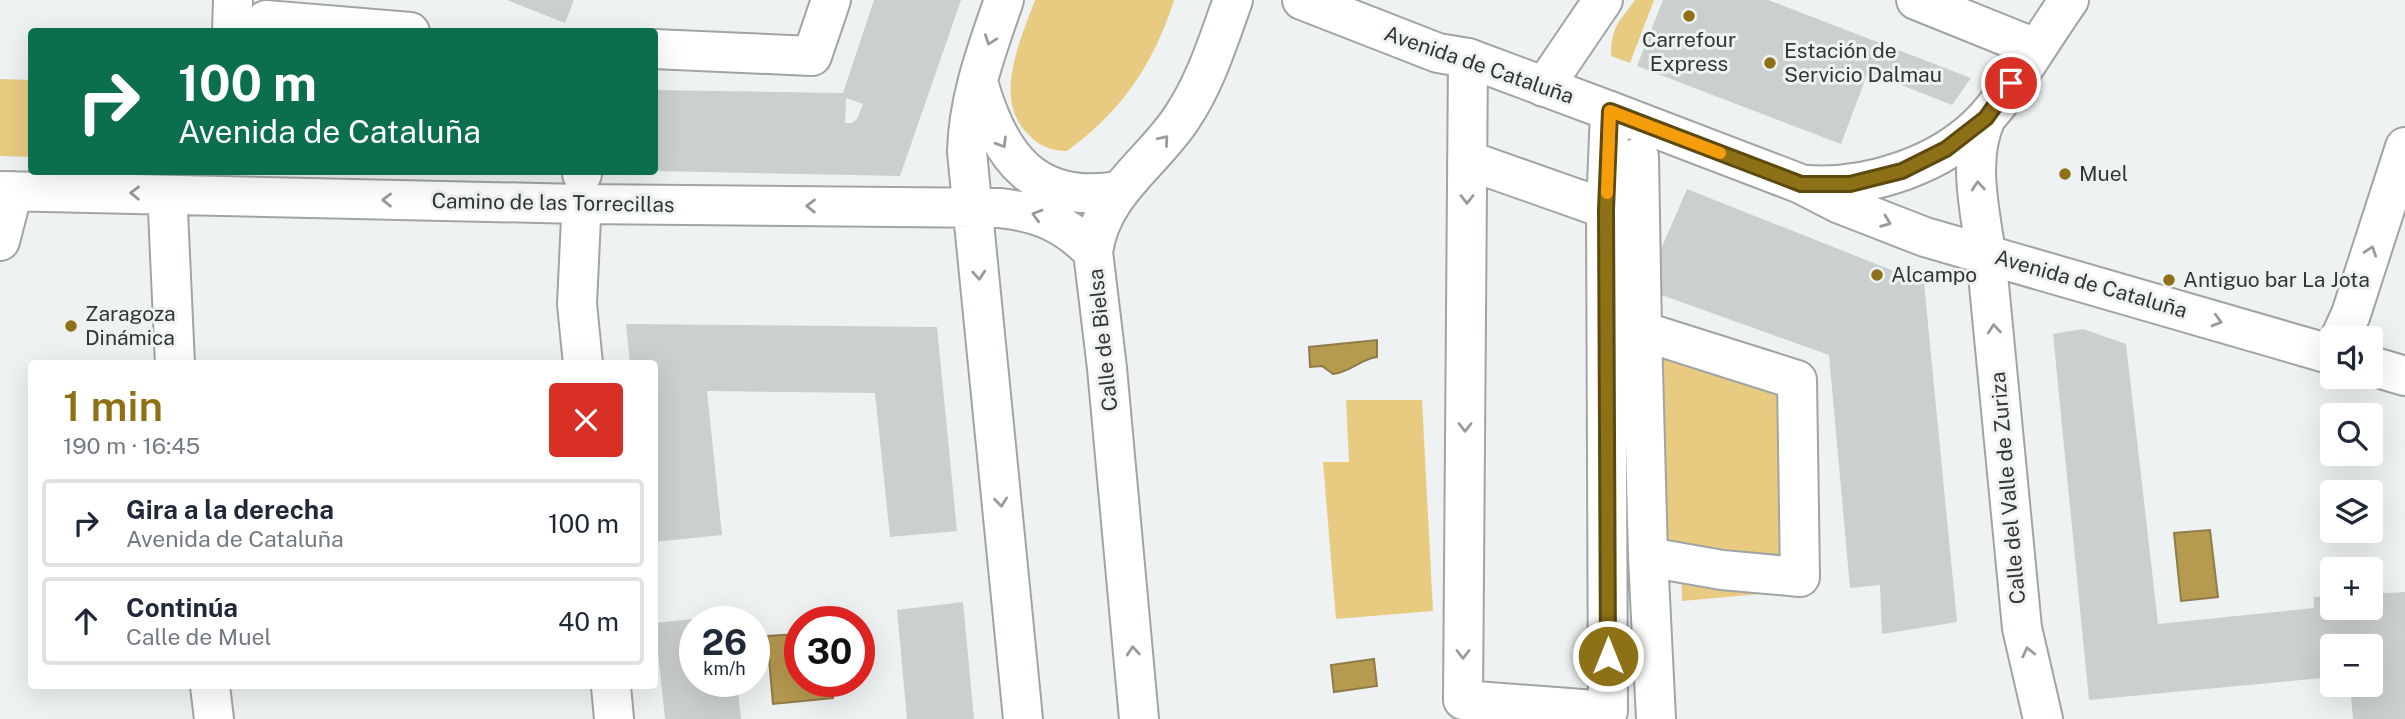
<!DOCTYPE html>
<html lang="es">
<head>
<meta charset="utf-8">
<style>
  body { margin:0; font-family:"Public Sans",sans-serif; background:#f6f6f7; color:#1f2937; height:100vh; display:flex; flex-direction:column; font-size:26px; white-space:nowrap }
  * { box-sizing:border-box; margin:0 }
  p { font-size:23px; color:#747a83 }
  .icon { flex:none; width:38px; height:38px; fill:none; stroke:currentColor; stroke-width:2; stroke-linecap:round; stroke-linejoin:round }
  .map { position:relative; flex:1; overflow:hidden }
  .drawer { position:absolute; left:28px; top:360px; width:630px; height:329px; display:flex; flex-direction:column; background:#fff; border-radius:7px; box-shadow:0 7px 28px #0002 }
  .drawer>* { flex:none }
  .hud { position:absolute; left:28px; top:28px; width:630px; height:147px; border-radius:7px; box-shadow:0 7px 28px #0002; background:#0b6e4f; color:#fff; overflow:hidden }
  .tools { position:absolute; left:2320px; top:326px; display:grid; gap:14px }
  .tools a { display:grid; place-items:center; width:63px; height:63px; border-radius:7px; background:#fff; box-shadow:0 7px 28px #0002; font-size:35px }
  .speed { position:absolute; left:679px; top:606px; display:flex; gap:14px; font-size:35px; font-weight:700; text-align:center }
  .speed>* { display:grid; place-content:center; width:91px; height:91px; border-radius:50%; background:#fff; box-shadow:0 7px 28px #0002; line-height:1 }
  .speed small { font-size:18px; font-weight:400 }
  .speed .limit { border:10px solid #d22; background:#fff; color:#111 }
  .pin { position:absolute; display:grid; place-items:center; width:60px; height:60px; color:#fff; margin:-30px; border:4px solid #fff; border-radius:50%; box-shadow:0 2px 7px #0007 }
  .me { position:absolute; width:77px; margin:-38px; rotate:0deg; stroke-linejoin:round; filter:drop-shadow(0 0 5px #0008) }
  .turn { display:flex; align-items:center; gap:24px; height:147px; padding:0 35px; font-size:32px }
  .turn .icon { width:91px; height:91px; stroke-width:2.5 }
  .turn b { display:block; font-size:49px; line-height:60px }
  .round { display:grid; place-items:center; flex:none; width:74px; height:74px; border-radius:7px; background:#f6f6f7 }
  .head { display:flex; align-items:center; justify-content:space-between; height:119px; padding:0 35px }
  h1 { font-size:42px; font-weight:600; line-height:52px; color:#8e7116 }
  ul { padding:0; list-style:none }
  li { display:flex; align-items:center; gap:21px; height:88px; margin:0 14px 10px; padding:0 21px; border:4px solid #e0e1e3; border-radius:7px }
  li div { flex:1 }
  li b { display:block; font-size:26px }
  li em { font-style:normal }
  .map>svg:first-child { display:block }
  .green { fill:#e8cb81 }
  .water { fill:#b69a50; stroke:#8f7c48; stroke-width:2 }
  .building { fill:#cbcfd0; fill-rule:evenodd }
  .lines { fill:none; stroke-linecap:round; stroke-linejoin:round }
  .minor-casing { stroke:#a1a4a5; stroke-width:42 }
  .major-casing { stroke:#a1a4a5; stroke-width:42 }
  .minor { stroke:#fff; stroke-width:38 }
  .major { stroke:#fff; stroke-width:38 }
  .oneway { stroke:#9a9a9a }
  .route-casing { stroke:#5c490e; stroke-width:18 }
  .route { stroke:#8e7116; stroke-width:12 }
  .slow { stroke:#f59e0b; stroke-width:12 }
  .poi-dot { fill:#8e7116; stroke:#eef2f3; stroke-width:2.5 }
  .labels { text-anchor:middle; stroke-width:6; stroke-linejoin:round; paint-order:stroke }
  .poi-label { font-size:21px; fill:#343535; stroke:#eef2f3; text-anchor:start }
  .street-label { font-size:21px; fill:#343535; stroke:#eef2f3 }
</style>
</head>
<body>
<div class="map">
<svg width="2405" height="719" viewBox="0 0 2405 719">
  <rect width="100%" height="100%" fill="#eef2f3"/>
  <path class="green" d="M1035,0H1174C1154,64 1121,112 1067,151C1051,151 1039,146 1028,134C992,99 1021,39 1035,0Z
    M1635,0H1654L1630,63L1611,56C1611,25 1619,23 1635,0Z
    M0,79L31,80V157L0,156Z
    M1659,351L1793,386L1795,591L1682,601L1681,558L1651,552Z
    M1346,400H1422L1433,611L1336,619L1323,462H1349Z"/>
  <path class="water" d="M1377,340V357C1358,360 1353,371 1333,374L1322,366L1310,367L1309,347Z
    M2210,530L2218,597L2181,601L2174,533Z
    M799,634L800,681H832L833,698L773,704L767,636Z
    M1374,659L1377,686L1334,692L1331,665Z"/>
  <path class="building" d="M507,0H574L565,23Z
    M874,0H961L900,176L654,171V90L843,93ZM846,98L863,104L857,119L852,123H845Z
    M1663,0H1768L1971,78L1952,105L1868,72L1841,144L1637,66Z
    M1687,189L1924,283L1957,622L1882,634L1880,585L1850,588L1829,355L1656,293L1655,263Z
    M626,324L937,327L957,531L890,537L875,393L707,391L722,535L654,542V364H630Z
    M2083,329L2126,344L2158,624L2314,608V597L2333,596V607H2371V594L2405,592V719H2353L2350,684H2371V646H2333V677L2089,700L2053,334Z
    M963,602L974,719H907L897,610Z
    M730,615L731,621H695V681H737L741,719H665L655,623Z"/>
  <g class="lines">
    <defs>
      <path id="minor" d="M1004,0C987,49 968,99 967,152L1023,719
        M1916,0L2035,48
        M266,20L410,32
        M232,32L233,0
        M654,49L812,56L831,0
        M1468,58L1463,700L1608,711L1606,209L1610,111
        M978,82C999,156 1034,205 1118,191
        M1544,87L1603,0
        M1639,157L1642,331L1797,380L1800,577L1722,570L1648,557L1656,719
        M1467,160L1606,209
        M582,174V172
        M0,191L581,204L999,208C1039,212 1065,223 1093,252
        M168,211L175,364
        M581,218L577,304L583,364
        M0,241L13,191
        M1986,254L2022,628L2043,719
        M1642,331L1648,557
        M2340,338L2351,314L2405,147
        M210,686L214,719
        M611,686L614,719
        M1139,719L1107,368L1093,252C1101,193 1150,165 1181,119C1206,82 1218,41 1233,0"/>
      <path id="major" d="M1302,0L1438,53L1468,58L1610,111L1801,184L1840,204L1925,237L2333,355
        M1986,118C1967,160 1980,210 1986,254
        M1807,185C1869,189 1943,165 1986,118C2017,83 2042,38 2069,0
        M2371,366L2405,376"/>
    </defs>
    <use href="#minor" class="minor-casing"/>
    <use href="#major" class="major-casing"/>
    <use href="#minor" class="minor"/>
    <use href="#major" class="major"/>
  </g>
  <defs><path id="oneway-chevron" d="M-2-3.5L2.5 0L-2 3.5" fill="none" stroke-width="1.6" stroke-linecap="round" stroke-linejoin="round" transform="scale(1.75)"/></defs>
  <g class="oneway">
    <use href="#oneway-chevron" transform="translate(990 40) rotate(109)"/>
    <use href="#oneway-chevron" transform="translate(1164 140) rotate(-50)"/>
    <use href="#oneway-chevron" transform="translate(1002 143) rotate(59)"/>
    <use href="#oneway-chevron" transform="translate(1978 186) rotate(-95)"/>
    <use href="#oneway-chevron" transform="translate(135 193) rotate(-179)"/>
    <use href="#oneway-chevron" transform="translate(1467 199) rotate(90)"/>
    <use href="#oneway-chevron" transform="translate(387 200) rotate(-179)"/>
    <use href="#oneway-chevron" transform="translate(811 206) rotate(-179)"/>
    <use href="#oneway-chevron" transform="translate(1037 215) rotate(-164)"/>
    <use href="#oneway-chevron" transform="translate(1886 222) rotate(21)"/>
    <use href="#oneway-chevron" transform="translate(2371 251) rotate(-72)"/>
    <use href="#oneway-chevron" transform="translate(979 275) rotate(85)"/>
    <use href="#oneway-chevron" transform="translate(2217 321) rotate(16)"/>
    <use href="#oneway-chevron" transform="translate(1994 329) rotate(-95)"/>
    <use href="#oneway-chevron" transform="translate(1465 427) rotate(90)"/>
    <use href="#oneway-chevron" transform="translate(1001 502) rotate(84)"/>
    <use href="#oneway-chevron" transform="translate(1133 651) rotate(-95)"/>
    <use href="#oneway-chevron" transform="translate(2028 652) rotate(-103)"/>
    <use href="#oneway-chevron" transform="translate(1463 654) rotate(90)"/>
  </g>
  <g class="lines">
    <defs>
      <path id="route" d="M1608,656L1606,209L1610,111L1801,184H1850L1902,171L1946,149L1986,118L2011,83"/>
    </defs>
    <use href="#route" class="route-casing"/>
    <use href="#route" class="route"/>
    <path class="slow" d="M1607,193L1610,111L1720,153"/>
  </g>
  <g class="poi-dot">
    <circle cx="1689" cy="16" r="7"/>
    <circle cx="1770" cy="63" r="7"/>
    <circle cx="2065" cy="174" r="7"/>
    <circle cx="1877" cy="275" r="7"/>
    <circle cx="2169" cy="280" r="7"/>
    <circle cx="71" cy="326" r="7"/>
  </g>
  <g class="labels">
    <g class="poi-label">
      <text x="1689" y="47" text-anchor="middle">Carrefour<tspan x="1689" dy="24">Express</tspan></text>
      <text x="1784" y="58">Estación de<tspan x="1784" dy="24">Servicio Dalmau</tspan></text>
      <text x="2079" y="181">Muel</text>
      <text x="1891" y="282">Alcampo</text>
      <text x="2183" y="287">Antiguo bar La Jota</text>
      <text x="85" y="321">Zaragoza<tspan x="85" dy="24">Dinámica</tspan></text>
    </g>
    <g class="street-label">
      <text transform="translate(1479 65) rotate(19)" y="7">Avenida de Cataluña</text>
      <text transform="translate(553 203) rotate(1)" y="7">Camino de las Torrecillas</text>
      <text transform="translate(2091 284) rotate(16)" y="7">Avenida de Cataluña</text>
      <text transform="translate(1103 340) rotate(-96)" y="7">Calle de Bielsa</text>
      <text transform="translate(2008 488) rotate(-95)" y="7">Calle del Valle de Zuriza</text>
    </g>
  </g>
</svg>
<div class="tools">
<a><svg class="icon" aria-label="sound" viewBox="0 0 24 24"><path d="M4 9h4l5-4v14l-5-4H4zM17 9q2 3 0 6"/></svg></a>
<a><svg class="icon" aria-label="search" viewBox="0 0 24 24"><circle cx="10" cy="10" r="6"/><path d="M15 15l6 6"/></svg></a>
<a><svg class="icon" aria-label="layers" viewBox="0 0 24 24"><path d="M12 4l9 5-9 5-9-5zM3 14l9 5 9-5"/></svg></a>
<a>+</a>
<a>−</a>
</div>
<div class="speed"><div>26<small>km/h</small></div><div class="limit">30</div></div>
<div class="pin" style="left:2011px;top:83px;background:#d93025"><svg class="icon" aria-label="arrive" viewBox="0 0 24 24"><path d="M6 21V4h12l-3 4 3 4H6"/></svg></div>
<svg class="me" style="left:1608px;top:656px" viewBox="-20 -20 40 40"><circle r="17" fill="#8e7116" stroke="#fff" stroke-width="3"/><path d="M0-11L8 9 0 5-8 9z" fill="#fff"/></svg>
<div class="hud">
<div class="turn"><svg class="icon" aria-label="right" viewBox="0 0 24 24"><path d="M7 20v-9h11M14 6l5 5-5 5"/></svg><div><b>100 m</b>Avenida de Cataluña</div></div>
</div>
<section class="drawer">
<div class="head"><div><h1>1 min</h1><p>190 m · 16:45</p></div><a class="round" style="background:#d93025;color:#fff"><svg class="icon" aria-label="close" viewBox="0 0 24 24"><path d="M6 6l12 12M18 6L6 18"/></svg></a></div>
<ul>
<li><svg class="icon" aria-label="right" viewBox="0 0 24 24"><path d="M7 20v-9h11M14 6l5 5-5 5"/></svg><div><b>Gira a la derecha</b><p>Avenida de Cataluña</p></div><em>100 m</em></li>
<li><svg class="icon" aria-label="ahead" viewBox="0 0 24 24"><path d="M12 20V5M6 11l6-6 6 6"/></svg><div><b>Continúa</b><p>Calle de Muel</p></div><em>40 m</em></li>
</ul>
</section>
</div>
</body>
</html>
